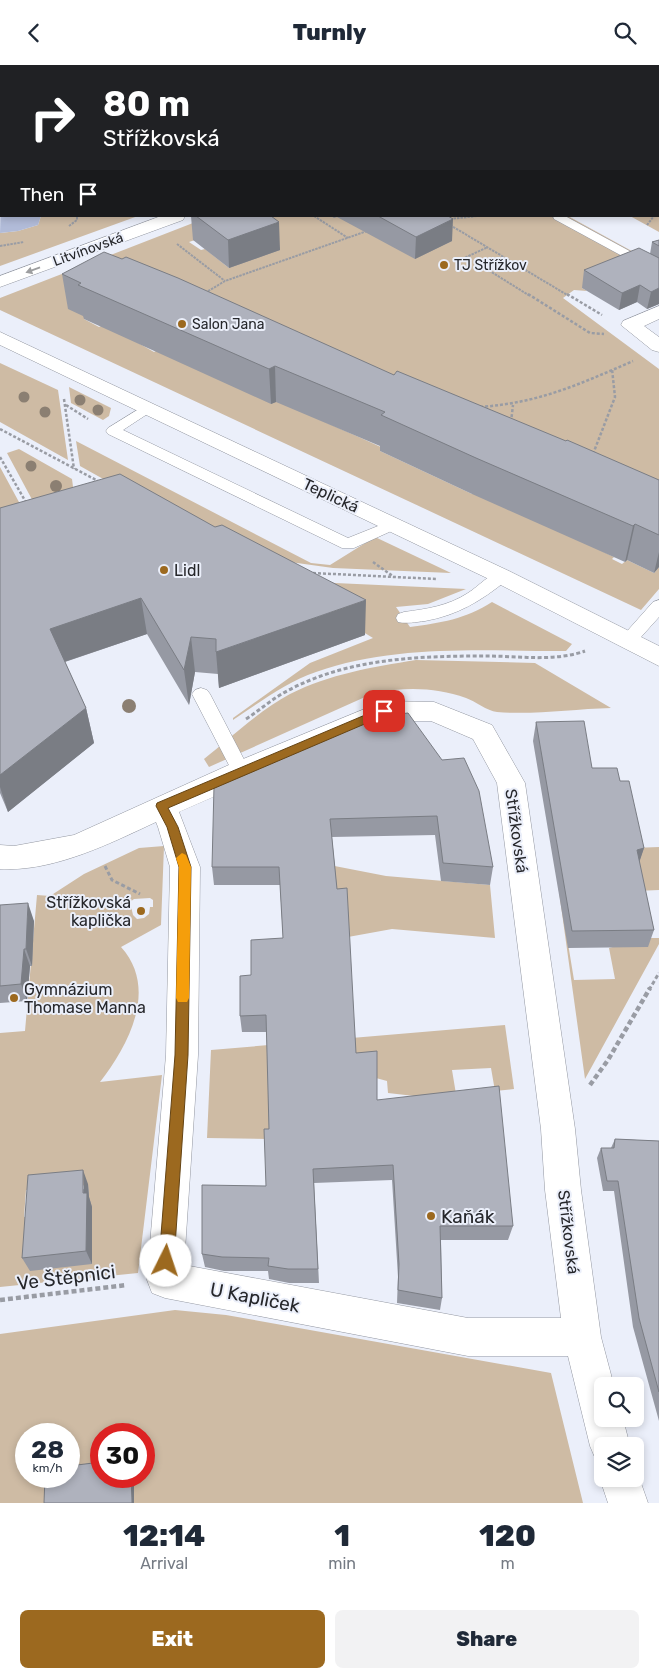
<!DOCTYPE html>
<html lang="en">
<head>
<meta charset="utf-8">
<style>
  body { margin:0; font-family:Rubik,sans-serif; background:#f2f2f3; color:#1f2937; height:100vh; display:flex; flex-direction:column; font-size:19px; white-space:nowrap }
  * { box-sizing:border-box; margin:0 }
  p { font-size:16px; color:#747a83 }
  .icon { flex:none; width:28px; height:28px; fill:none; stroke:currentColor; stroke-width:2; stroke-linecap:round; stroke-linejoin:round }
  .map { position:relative; height:1438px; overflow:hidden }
  .panel { display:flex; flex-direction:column; background:#fff; flex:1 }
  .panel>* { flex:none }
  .top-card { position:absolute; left:0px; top:0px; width:660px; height:152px; box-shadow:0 2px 8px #0003; background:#202124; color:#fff; overflow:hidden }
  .controls { position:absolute; left:594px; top:1312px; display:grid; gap:10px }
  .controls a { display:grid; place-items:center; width:50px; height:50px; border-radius:8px; background:#fff; box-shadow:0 2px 8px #0003; font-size:25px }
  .speed { position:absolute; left:15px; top:1358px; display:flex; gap:10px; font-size:25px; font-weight:700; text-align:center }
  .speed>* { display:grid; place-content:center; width:65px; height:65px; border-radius:50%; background:#fff; box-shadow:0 2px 8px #0003; line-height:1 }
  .speed small { font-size:12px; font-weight:400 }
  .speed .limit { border:8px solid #d22; background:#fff; color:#111 }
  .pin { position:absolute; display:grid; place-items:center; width:42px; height:42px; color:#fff; margin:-21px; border-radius:10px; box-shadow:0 2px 8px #0006 }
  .me { position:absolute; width:55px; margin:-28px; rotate:4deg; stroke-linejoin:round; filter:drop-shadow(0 0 4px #0008) }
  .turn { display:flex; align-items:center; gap:18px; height:105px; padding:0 20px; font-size:22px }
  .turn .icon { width:65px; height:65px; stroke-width:2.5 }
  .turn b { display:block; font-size:35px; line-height:42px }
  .then { display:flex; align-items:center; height:48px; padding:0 20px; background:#0003; gap:10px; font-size:19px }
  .eta { display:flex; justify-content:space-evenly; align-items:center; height:85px; text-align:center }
  .eta b { font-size:30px; font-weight:800; line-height:35px }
  .cta { display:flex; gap:10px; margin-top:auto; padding:10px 20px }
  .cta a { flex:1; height:58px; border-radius:8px; background:#9c691f; color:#fff; font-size:20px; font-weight:800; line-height:58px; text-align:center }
  .cta a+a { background:#f2f2f3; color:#1f2937 }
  header { display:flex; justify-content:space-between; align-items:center; height:65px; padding:0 20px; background:#fff; font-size:22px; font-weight:800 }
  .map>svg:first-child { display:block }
  .green { fill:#cebba4; fill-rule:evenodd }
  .water { fill:#b1bbd8 }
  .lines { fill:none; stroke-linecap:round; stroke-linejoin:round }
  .service-casing { stroke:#9397a1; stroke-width:1 }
  .minor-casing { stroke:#9397a1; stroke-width:1 }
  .tertiary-casing { stroke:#9397a1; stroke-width:1 }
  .path-far3 { stroke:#999ca4; stroke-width:2; stroke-dasharray:2.5 1; stroke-linecap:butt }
  .path-far2 { stroke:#999ca4; stroke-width:2.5; stroke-dasharray:3 2; stroke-linecap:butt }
  .path-far1 { stroke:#999ca4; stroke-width:3; stroke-dasharray:4 2.5; stroke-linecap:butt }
  .path { stroke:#999ca4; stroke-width:4.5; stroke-dasharray:5 3; stroke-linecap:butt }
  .service { fill:#fff; fill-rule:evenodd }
  .minor { fill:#fff; fill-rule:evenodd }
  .tertiary { fill:#fff; fill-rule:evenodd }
  .tree { fill:#8b7f72 }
  .wall { fill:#9699a3 }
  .shaded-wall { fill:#7a7d84 }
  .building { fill:#afb2bd; stroke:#7a7d84 }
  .oneway { fill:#9d9ea0 }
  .route { fill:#9c691f; stroke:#654414 }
  .slow { fill:#f59e0b }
  .poi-dot { fill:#9c691f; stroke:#ebeffa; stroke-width:2 }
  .labels { text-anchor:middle; stroke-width:4; stroke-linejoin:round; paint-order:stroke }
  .far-street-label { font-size:14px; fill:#26272b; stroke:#ebeffa }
  .far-poi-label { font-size:14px; fill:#26272b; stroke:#ebeffa; text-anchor:start }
  .street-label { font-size:16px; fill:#26272b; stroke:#ebeffa }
  .poi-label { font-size:16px; fill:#26272b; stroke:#ebeffa; text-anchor:start }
  .near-poi-label { font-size:19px; fill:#26272b; stroke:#ebeffa; text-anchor:start }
  .near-street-label { font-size:19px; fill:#26272b; stroke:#ebeffa }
</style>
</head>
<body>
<header><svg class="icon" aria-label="back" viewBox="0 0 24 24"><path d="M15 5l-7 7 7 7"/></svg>Turnly<svg class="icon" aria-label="search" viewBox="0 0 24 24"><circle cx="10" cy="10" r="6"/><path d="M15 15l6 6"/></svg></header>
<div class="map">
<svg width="659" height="1438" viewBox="0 0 659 1438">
  <rect width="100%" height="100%" fill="#ebeffa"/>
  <path class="green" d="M659,142V167L630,151H659Z
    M41,151H138L0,201V168L18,166L38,160Z
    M211,151H568L659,201L582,223L587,226L574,225L563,233L659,304V440L86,252L84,254L99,262L105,259L154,287L160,284L361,373L383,383L380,386L472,429L478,425L614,492L612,494L622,499L627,495L654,508L659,502V524L641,545L0,245V233ZM239,160L229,203L205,184L201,185L189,177Z
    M0,298L58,325L68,395L0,357Z
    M69,322L111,343L109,351L103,355L71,338Z
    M76,376L311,498L330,500L375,472L451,508L333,503L239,490L80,401Z
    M19,384L72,414L76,445L43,455L7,388Z
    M0,402L26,450L0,466Z
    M266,508L335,518L466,524L428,539L396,542L410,562C440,558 466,554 492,537L572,579L566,586C483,586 395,579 316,607C286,617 259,638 233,655V653L310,598L373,573Z
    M416,595L535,598L611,643C573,644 534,650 497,647C487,646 475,636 466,633C436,622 405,622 374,628L209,702L204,694C230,673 260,645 290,629C330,609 372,602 416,595Z
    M164,781L161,860L121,882C159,924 128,981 100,1017L162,1010L138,1208L0,1222V968L25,966L37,830L50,831L84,809L139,783ZM150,833L153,835V842H150L149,849L144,853L137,854L133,850L130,837L134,834ZM88,1120L89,1142H92V1199L33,1151L24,1152L26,1125Z
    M659,782V825L636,826L633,783Z
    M314,797L386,811L490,820L495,873L392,864L348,872Z
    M556,805L574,915L615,914L609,883L646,873H659V879L585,1014Z
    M505,960L514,1024L495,1026L491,1003L452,1005L456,1029L423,1032L388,1028L387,1016L376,1013L270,1074L207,1073L211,985Z
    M175,1245L226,1250L551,1308L583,1438H134V1411H144V1369H101V1402L69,1406V1369H26V1411H49L48,1438H0V1269Z"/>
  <path class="water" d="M1,134V151H41L38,160L18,166L0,168Z"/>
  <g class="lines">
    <defs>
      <path id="service" d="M553,151H565L659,202V211L554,154Z
        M147,339L154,343L152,346L123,365L348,473L393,455L401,460L398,463L354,483H342L108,369L106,366L108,363Z
        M501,506L507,507L509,511L507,515C481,536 458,550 425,556C416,557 407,559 398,557L396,553L398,549L404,547C427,544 448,541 468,528C479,521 489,509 501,506Z
        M659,535V552L633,581H621L619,577L621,573L653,537Z
        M201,623L207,625L210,629L250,706L248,711L241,713L234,711L232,706L192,629L195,625Z"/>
      <path id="minor" d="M211,0H226L227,1H212Z
        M161,151H185L183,155L0,222V211Z
        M659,241V254L644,261L659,272V287L652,285L621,260L623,256Z
        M384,636L434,637L492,660L525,718L575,1064L581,1125L601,1272L614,1321H602V1354H623L630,1381H602V1398L596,1395L590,1381L568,1291H468L165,1233L152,1228L147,1215L166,990L170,802L158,762L156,757C109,779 53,807 0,804V780L14,781L74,770L231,699ZM387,656H431L473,674L497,718L541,1064L545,1125L561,1253H468L184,1200L198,990L200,802L179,747Z
        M635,1401L648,1438H608L600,1414L602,1407V1414H635Z"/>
      <path id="tertiary" d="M0,267L509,506L659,581V601L493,516L0,280Z"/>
    </defs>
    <use href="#service" class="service-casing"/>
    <use href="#minor" class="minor-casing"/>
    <use href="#tertiary" class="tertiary-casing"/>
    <path class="path-far3" d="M12,0L14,1
      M179,0L181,1
      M258,0L261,1
      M654,0L656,1
      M593,1L597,0
      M314,151L348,173
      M450,154L477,151
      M450,160L569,231
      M647,160L654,151
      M69,161L77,155V151
      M177,179L225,216
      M0,181L24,177
      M462,194L488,182
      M477,198L530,231
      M205,228L225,216L367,166"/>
    <path class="path-far2" d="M528,229L590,268L604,269
      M567,229L602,250
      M64,334L74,404
      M66,340L88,354
      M480,342C539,338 580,319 633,296
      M511,357L513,340
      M0,364L98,416
      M593,389L615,332L612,304
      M0,392L27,439
      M373,497L394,512
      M313,508L436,514"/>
    <path class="path-far1" d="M246,654C260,645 272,634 287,626C348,593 419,591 487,591C519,591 554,597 585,586
      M105,801L112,815L140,829
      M649,925L659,908"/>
    <path class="path" d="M590,1020L608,995L650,923
      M0,1235L127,1220
      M635,1325L638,1339"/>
    <use href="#service" class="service"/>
    <use href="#minor" class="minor"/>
    <use href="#tertiary" class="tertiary"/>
  </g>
  <g class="tree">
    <circle cx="24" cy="332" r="5.5"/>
    <circle cx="80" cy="335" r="5.5"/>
    <circle cx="98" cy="345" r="5.5"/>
    <circle cx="45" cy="347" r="5.5"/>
    <circle cx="31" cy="401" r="5.5"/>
    <circle cx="56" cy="421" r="6"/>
    <circle cx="129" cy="641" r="7"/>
  </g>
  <path class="wall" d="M305,0H497V1H308Z
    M191,151H271L280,185L229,203L193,175Z
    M331,151H453L450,152L452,176L415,194L337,152L334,153Z
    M659,175V239L647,244L637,237L619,245L582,223L584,205L650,189L652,177Z
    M62,209L394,310L659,415V502L654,508L627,495L625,497L472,429L380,386V381L276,337L271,339L84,254L83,251L68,244Z
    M0,443L365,570L219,623L218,609L195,607L189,640L147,569L65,597L86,643L94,678L8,747L0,728Z
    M536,657L592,703L620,716L644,783L639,797L654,865L648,882L568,883L533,676Z
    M442,695L493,802L490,820L441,816L435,770L332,772L337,824L356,988L377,1035L513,1161L508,1175H441L442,1233L440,1245L397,1238L398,1212L392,1115L314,1118L319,1218H289L269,1214L268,1206H224L205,1202L202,1189L266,1121L269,1064L267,967H242L240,951L251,910L283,873L280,820H214L212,802Z
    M0,840L34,856L32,901H30L27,936L0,938Z
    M615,1074L659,1076V1356L633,1262L614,1126H603L597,1093L601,1083H611Z
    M88,1119L89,1132L92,1142V1199L30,1206L22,1193Z"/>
  <path class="shaded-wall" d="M453,0H474V1H448Z
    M475,0H497V1H475Z
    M0,92H1V101H0Z
    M453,154L452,176L415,194L416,172Z
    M279,157L280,185L229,203L228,175Z
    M640,220L637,237L619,245L622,228Z
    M659,223V239L647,244L651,227Z
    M275,301L276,337L271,339L269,304Z
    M635,459L627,495L625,497L633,461Z
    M659,487V502L654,508Z
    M141,533L147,569L58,599L50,564Z
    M366,535L365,570L219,623L216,587Z
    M191,572L195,607L189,640L184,605Z
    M86,643L94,678L8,747L0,722V710Z
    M644,783L638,801L637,785Z
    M28,838L34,856L32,901L26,884Z
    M24,884L30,901L27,936L21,919Z
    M83,1105L88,1119L89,1132L92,1142V1199L86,1186Z
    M131,1411H134V1438H132Z"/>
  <path class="building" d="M342,0H453L448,1H344Z
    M0,81L1,82V92H0Z
    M196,151H271L279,157L228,175Z
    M378,151H448L453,154L416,172Z
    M659,175V181L652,177Z
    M639,183L659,193V223L651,227L640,220L622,228L584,205Z
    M104,187L122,194L126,192L178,213L394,310L397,306L566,376L567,375L659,415V470L635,459L633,461L476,393L381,350L385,347L275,301L269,304L78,220L81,218L62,209Z
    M120,409L215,462L222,460L366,535L216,587V574L191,572L184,605L141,533L50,564L86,643L0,710V443Z
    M408,648L442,695L464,693L479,726L493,802L443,798L437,751L330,754L337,824L347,823L356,988L377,986V1035L499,1021L513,1161H440L442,1233L398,1225L399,1199L393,1100L313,1104L318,1204H288L268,1201L269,1193L222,1192L202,1189V1120L266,1121L264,1064H269L266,950L240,951V911L251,910V875L283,873L279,802H212L214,721L352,659L391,650Z
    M584,656L592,703H617L620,716H629L644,783L637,785L654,865L572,866L536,657Z
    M28,838L26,884H24L21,919L0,921V840Z
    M615,1074L659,1076V1327L639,1253L618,1116H607L601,1083H614Z
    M83,1105V1128H87L86,1186L22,1193L28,1110Z
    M101,1397V1411H131L132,1438H44L45,1411H69V1401Z"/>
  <defs><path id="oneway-solid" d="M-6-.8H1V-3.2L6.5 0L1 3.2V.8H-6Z" transform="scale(1.25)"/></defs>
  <use class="oneway" href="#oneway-solid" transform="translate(33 205) rotate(160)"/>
  <path class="route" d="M384,642L388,643V649L168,743L178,762L191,802L188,990L174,1196L171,1201L166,1204L161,1201L159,1196L175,990L179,802L167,762L156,741L157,738Z"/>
  <path class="slow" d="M182,788L186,790L191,802L189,933L187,937H178L176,933L179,802L176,793Z"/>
  <g class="poi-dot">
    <circle cx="444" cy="200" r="5"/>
    <circle cx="182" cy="259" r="5"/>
    <circle cx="164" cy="505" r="5"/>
    <circle cx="141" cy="846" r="5"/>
    <circle cx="14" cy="933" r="5"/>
    <circle cx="431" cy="1151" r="5"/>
  </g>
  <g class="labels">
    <g class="far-street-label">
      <text transform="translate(88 184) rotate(-20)" y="5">Litvínovská</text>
    </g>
    <g class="far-poi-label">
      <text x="454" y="205">TJ Střížkov</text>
      <text x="192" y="264">Salon Jana</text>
    </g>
    <g class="street-label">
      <text transform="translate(331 430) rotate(25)" y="6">Teplická</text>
      <text transform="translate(517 766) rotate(82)" y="6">Střížkovská</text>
      <text transform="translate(569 1167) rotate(83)" y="6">Střížkovská</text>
    </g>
    <g class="poi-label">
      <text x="174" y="511">Lidl</text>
      <text x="131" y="843" text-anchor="end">Střížkovská<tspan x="131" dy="18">kaplička</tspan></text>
      <text x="24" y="930">Gymnázium<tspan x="24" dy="18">Thomase Manna</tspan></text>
    </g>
    <g class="near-poi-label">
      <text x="441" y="1158">Kaňák</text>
    </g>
    <g class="near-street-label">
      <text transform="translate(66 1212) rotate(-7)" y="7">Ve Štěpnici</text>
      <text transform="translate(255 1232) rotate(11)" y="7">U Kapliček</text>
    </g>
  </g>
</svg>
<div class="controls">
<a><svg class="icon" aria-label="search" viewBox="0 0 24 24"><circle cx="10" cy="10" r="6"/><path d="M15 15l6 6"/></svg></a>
<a><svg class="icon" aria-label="layers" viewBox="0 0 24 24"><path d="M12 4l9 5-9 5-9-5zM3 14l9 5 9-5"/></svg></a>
</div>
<div class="speed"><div>28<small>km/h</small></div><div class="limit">30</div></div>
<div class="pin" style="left:384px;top:646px;background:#d93025"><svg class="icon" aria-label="arrive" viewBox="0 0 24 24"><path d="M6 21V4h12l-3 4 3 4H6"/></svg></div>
<svg class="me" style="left:166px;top:1196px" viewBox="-20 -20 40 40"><circle r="19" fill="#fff"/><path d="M0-13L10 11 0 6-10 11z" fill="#9c691f"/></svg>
<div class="top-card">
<div class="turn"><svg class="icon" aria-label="right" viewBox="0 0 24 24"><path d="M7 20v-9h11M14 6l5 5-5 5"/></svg><div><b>80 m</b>Střížkovská</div></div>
<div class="then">Then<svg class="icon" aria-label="arrive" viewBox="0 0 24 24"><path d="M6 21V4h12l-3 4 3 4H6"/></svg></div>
</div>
</div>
<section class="panel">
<div class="eta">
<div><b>12:14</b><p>Arrival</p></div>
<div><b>1</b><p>min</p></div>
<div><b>120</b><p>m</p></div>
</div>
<div class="cta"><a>Exit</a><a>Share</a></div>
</section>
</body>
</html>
